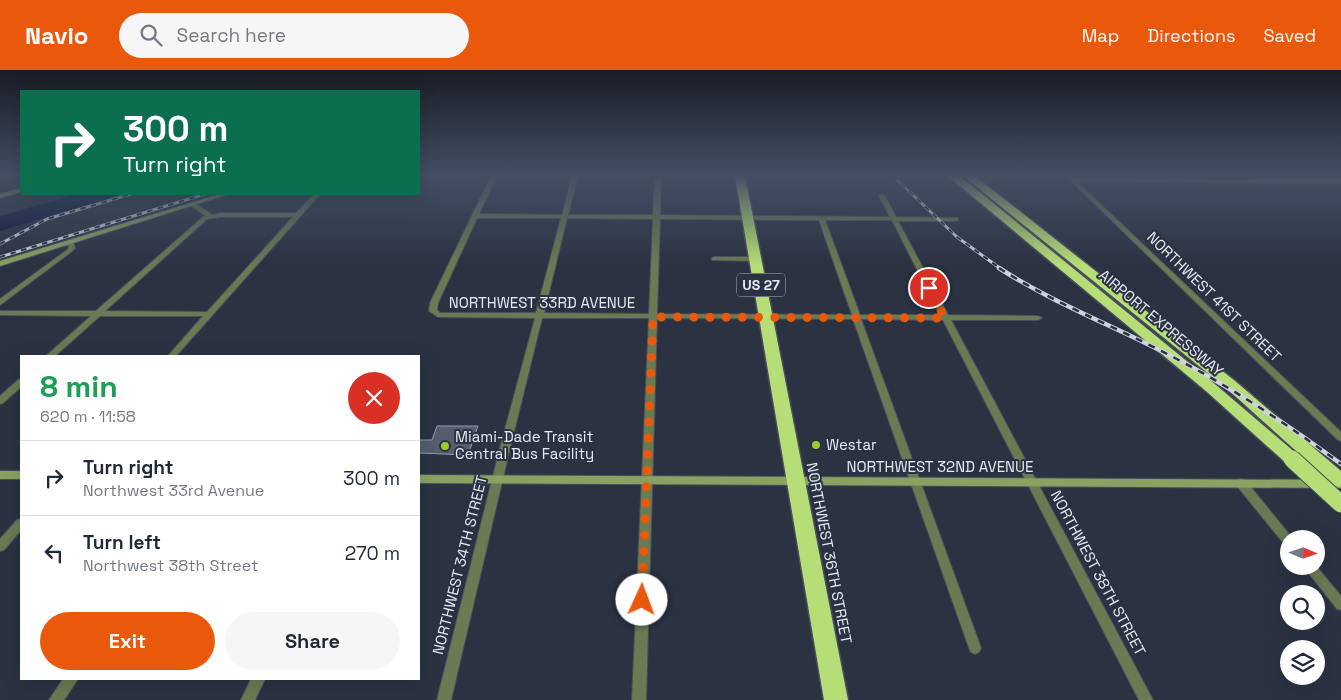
<!DOCTYPE html>
<html lang="en">
<head>
<meta charset="utf-8">
<style>
  body { margin:0; font-family:"Space Grotesk",sans-serif; background:#f6f6f7; color:#1f2937; height:100vh; display:flex; flex-direction:column; font-size:19px; white-space:nowrap }
  * { box-sizing:border-box; margin:0 }
  p { font-size:16px; color:#747a83 }
  .icon { flex:none; width:28px; height:28px; fill:none; stroke:currentColor; stroke-width:2; stroke-linecap:round; stroke-linejoin:round }
  .map { position:relative; flex:1; overflow:hidden }
  .side { position:absolute; left:20px; top:285px; width:400px; height:325px; display:flex; flex-direction:column; background:#fff; border-radius:0px; box-shadow:0 5px 20px #0002 }
  .side>* { flex:none }
  .guide { position:absolute; left:20px; top:20px; width:400px; height:105px; border-radius:0px; box-shadow:0 5px 20px #0002; background:#0b6e4f; color:#fff; overflow:hidden }
  .needle { width:32px; rotate:92deg }
  .buttons { position:absolute; left:1280px; top:460px; display:grid; gap:10px }
  .buttons a { display:grid; place-items:center; width:45px; height:45px; border-radius:50%; background:#fff; box-shadow:0 5px 20px #0002; font-size:25px }
  .pin { position:absolute; display:grid; place-items:center; width:42px; height:42px; color:#fff; margin:-21px; border:2px solid #fff; border-radius:50%; box-shadow:0 1px 5px #0007 }
  .me { position:absolute; width:55px; margin:-28px; rotate:2deg; stroke-linejoin:round; filter:drop-shadow(0 0 4px #0008) }
  .turn { display:flex; align-items:center; gap:18px; height:105px; padding:0 20px; font-size:22px }
  .turn .icon { width:65px; height:65px; stroke-width:2.5 }
  .turn b { display:block; font-size:35px; line-height:42px }
  .round { display:grid; place-items:center; flex:none; width:52px; height:52px; border-radius:26px; background:#f6f6f7 }
  .overview { display:flex; align-items:center; justify-content:space-between; height:85px; padding:0 20px }
  h1 { font-size:30px; font-weight:700; line-height:38px; color:#1e9e55 }
  .button { display:flex; gap:10px; margin-top:auto; padding:10px 20px }
  .button a { flex:1; height:58px; border-radius:30px; background:#ea580c; color:#fff; font-size:20px; font-weight:700; line-height:58px; text-align:center }
  .button a+a { background:#f6f6f7; color:#1f2937 }
  ul { padding:0; list-style:none }
  li { display:flex; align-items:center; gap:15px; height:75px; padding:0 20px; border-top:1px solid #e0e1e3 }
  li div { flex:1 }
  li b { display:block; font-size:19px }
  li em { font-style:normal }
  header { display:flex; align-items:center; gap:30px; box-sizing:border-box; height:70px; padding:0 25px; background:#ea580c; color:#fff }
  header strong { font-size:24px }
  nav { display:flex; gap:28px; margin-inline-start:auto; font-size:18px }
  .search { width:350px; height:45px; background:#f6f6f7; display:flex; align-items:center; gap:12px; box-sizing:border-box; padding:0 18px; border-radius:28px; color:#747a83; font-size:19px }
  .map>svg:first-child { display:block }
  .water { fill:#0c173f }
  .building { fill:#565d6f; stroke:#939baf }
  .lines { fill:none; stroke-linecap:round; stroke-linejoin:round }
  .street-casing { stroke:#494f5e; stroke-width:2 }
  .secondary-casing { stroke:#494f5e; stroke-width:2 }
  .highway-casing { stroke:#494f5e; stroke-width:3 }
  .street { fill:#6a7a52; fill-rule:evenodd }
  .secondary { fill:#89a261; fill-rule:evenodd }
  .highway { fill:#b6dd76; fill-rule:evenodd }
  .rail-far1-casing { stroke:#cdd3dd; stroke-width:3 }
  .rail-casing { stroke:#cdd3dd; stroke-width:4.5 }
  .rail-far1 { stroke:#2b3242; stroke-width:2; stroke-dasharray:5.5; stroke-linecap:butt }
  .rail { stroke:#2b3242; stroke-width:2.5; stroke-dasharray:7; stroke-linecap:butt }
  .highway-bridge-casing { stroke:#494f5e; stroke-width:19; stroke-linecap:butt }
  .highway-bridge { stroke:#b6dd76; stroke-width:17 }
  .route { stroke:#ea580c; stroke-width:9; stroke-dasharray:0 16.2 }
  .poi-dot { fill:#9bcb33; stroke:#2b3242; stroke-width:2 }
  .labels { text-anchor:middle; stroke-width:4; stroke-linejoin:round; paint-order:stroke }
  .shield { fill:#2b3242; stroke:#adb3bf; stroke-width:1 }
  .shield-label { font-size:14px; font-weight:bold; fill:#e5eaf4 }
  .street-label { font-size:15px; fill:#e5eaf4; stroke:#2b3242 }
  .poi-label { font-size:15px; fill:#e5eaf4; stroke:#2b3242; text-anchor:start }
</style>
</head>
<body>
<header>
<strong>Navio</strong>
<div class="search"><svg class="icon" aria-label="search" viewBox="0 0 24 24"><circle cx="10" cy="10" r="6"/><path d="M15 15l6 6"/></svg>Search here</div>
<nav><a>Map</a><a>Directions</a><a>Saved</a></nav>
</header>
<div class="map">
<svg width="1341" height="630" viewBox="0 0 1341 630">
  <rect width="100%" height="100%" fill="#2b3242"/>
  <path class="water" d="M77,124H125L0,161V146Z"/>
  <path class="building" d="M437,356H478L468,385L419,383V370H432Z"/>
  <g class="lines">
    <defs>
      <path id="street" d="M491,106H497L479,144L562,145L572,106H578L568,145H653L655,106H661L660,145L890,147L879,126L882,124L885,126L896,147L958,148V150L956,151H898L948,245L1038,246L1042,248L1038,250H951L1153,630H1139L943,250L861,249L981,578L979,582L975,584L971,582L969,578L853,249L657,248L646,630H632L649,248H542L510,378L451,630H437L500,378L535,248L438,247L429,241L430,233ZM477,148H561L536,243H440L437,240L438,233ZM567,148L653,149L649,244L544,243ZM660,149L819,150L852,245L657,244ZM825,150H892L940,245H860Z
        M1066,106H1072L1074,108L1341,109V113L1077,112L1341,362V371L1338,370Z
        M314,124H320L176,286H168L203,246H100L55,286H46L91,246L0,245V241H96L203,147L206,146L190,135V133H194L213,145L221,143H296ZM221,147H293L207,242L105,241L207,149Z
        M70,170L73,172L75,178L71,182L0,235V229L67,180L69,178L67,172Z
        M714,187H756L759,189L756,191L712,190V188Z
        M21,309V317L3,333L0,334V326L18,310Z
        M1241,409L1245,410L1293,469H1289V476L1285,475L1237,416L1236,413L1237,410Z
        M21,449V460L4,480L0,481V469L17,450Z
        M1303,496H1316L1341,526V540L1337,539Z
        M63,609H78L64,630H49Z
        M251,609H265L255,630H241Z"/>
      <path id="secondary" d="M21,118V122L0,128V124Z
        M220,124H229L0,196V191Z
        M0,401H21V409H0Z
        M419,405L1341,410V418L419,413Z"/>
      <path id="highway" d="M735,106H745L848,630H824Z
        M948,106H960L1216,315L1298,385L1300,389L1298,393L1292,395L1286,393L1206,321Z
        M963,106H975L1235,311L1341,401V417L1335,416L1225,317Z"/>
    </defs>
    <use href="#street" class="street-casing"/>
    <use href="#secondary" class="secondary-casing"/>
    <use href="#highway" class="highway-casing"/>
    <use href="#street" class="street"/>
    <use href="#secondary" class="secondary"/>
    <use href="#highway" class="highway"/>
    <defs>
      <path id="rail-far1" d="M893,106L957,167L1001,199
        M0,174L47,149L131,124
        M0,187L205,124"/>
      <path id="rail" d="M999,198C1053,233 1114,256 1171,286C1231,317 1287,354 1341,394"/>
    </defs>
    <use href="#rail-far1" class="rail-far1-casing"/>
    <use href="#rail" class="rail-casing"/>
    <use href="#rail-far1" class="rail-far1"/>
    <use href="#rail" class="rail"/>
    <defs>
      <path id="highway-bridge" d="M1292,389L1341,434"/>
    </defs>
    <use href="#highway-bridge" class="highway-bridge-casing"/>
    <use href="#highway-bridge" class="highway-bridge"/>
  </g>
  <linearGradient id="sky" x2="0" y2="1"><stop stop-color="#181c24"/><stop offset="0.54" stop-color="#444f65"/><stop offset="1" stop-color="#444f65" stop-opacity="0"/></linearGradient>
  <rect width="1341" height="195" fill="url(#sky)"/>
  <g class="lines">
    <path class="route" d="M642,530L653,247L945,248L929,218"/>
  </g>
  <g class="poi-dot">
    <circle cx="816" cy="375" r="5"/>
    <circle cx="445" cy="376" r="5"/>
  </g>
  <g class="labels">
    <rect class="shield" x="737" y="203.5" width="48" height="23" rx="4"/>
    <g class="shield-label">
      <text x="761" y="220">US 27</text>
    </g>
    <g class="street-label">
      <text transform="translate(1214 227) rotate(44)" y="5">NORTHWEST 41ST STREET</text>
      <text x="542" y="238">NORTHWEST 33RD AVENUE</text>
      <text transform="translate(1161 253) rotate(40)" y="5">AIRPORT EXPRESSWAY</text>
      <text x="940" y="402">NORTHWEST 32ND AVENUE</text>
      <text transform="translate(829 483) rotate(79)" y="5">NORTHWEST 36TH STREET</text>
      <text transform="translate(460 495) rotate(-76)" y="5">NORTHWEST 34TH STREET</text>
      <text transform="translate(1098 503) rotate(62)" y="5">NORTHWEST 38TH STREET</text>
    </g>
    <g class="poi-label">
      <text x="455" y="372">Miami-Dade Transit<tspan x="455" dy="17">Central Bus Facility</tspan></text>
      <text x="826" y="380">Westar</text>
    </g>
  </g>
</svg>
<div class="buttons">
<a><svg class="needle" viewBox="-14 -14 28 28"><path d="M0-13l5 13h-10z" fill="#e53935"/><path d="M0 13l5-13h-10z" fill="#747a83"/></svg></a>
<a><svg class="icon" aria-label="search" viewBox="0 0 24 24"><circle cx="10" cy="10" r="6"/><path d="M15 15l6 6"/></svg></a>
<a><svg class="icon" aria-label="layers" viewBox="0 0 24 24"><path d="M12 4l9 5-9 5-9-5zM3 14l9 5 9-5"/></svg></a>
</div>
<div class="pin" style="left:929px;top:218px;background:#d93025"><svg class="icon" aria-label="arrive" viewBox="0 0 24 24"><path d="M6 21V4h12l-3 4 3 4H6"/></svg></div>
<svg class="me" style="left:642px;top:530px" viewBox="-20 -20 40 40"><circle r="19" fill="#fff"/><path d="M0-13L10 11 0 6-10 11z" fill="#ea580c"/></svg>
<div class="guide">
<div class="turn"><svg class="icon" aria-label="right" viewBox="0 0 24 24"><path d="M7 20v-9h11M14 6l5 5-5 5"/></svg><div><b>300 m</b>Turn right</div></div>
</div>
<section class="side">
<div class="overview"><div><h1>8 min</h1><p>620 m · 11:58</p></div><a class="round" style="background:#d93025;color:#fff"><svg class="icon" aria-label="close" viewBox="0 0 24 24"><path d="M6 6l12 12M18 6L6 18"/></svg></a></div>
<ul>
<li><svg class="icon" aria-label="right" viewBox="0 0 24 24"><path d="M7 20v-9h11M14 6l5 5-5 5"/></svg><div><b>Turn right</b><p>Northwest 33rd Avenue</p></div><em>300 m</em></li>
<li><svg class="icon" aria-label="left" viewBox="0 0 24 24"><path d="M17 20v-9H6M10 6l-5 5 5 5"/></svg><div><b>Turn left</b><p>Northwest 38th Street</p></div><em>270 m</em></li>
</ul>
<div class="button"><a>Exit</a><a>Share</a></div>
</section>
</div>
</body>
</html>
